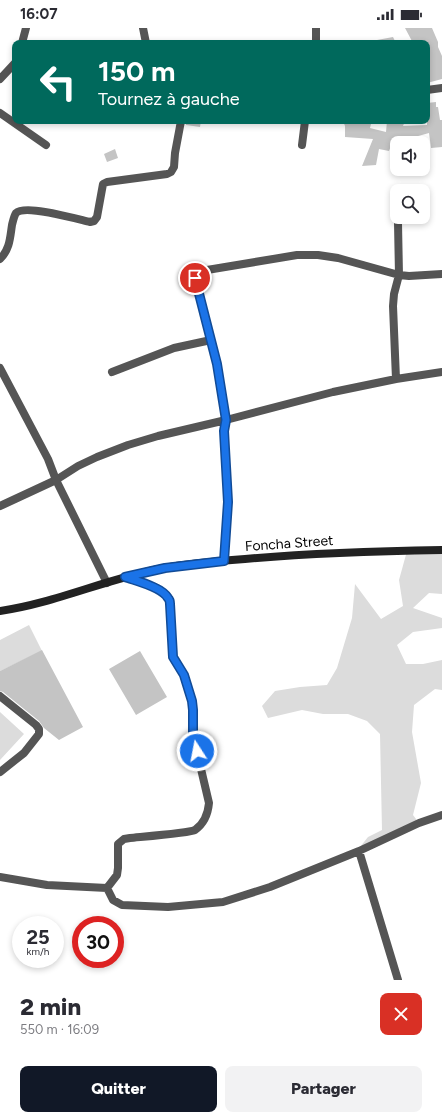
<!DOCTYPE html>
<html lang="fr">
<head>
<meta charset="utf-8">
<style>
  body { margin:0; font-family:Figtree,sans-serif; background:#f2f2f3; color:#2b2b33; height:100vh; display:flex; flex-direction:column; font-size:15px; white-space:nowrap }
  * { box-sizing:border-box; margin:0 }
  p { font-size:13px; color:#7c7c81 }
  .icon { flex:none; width:22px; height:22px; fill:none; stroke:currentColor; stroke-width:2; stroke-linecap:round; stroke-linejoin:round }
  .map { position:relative; height:952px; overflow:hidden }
  .panel { display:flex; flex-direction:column; background:#fff; flex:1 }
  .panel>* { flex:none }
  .guide { position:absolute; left:12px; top:12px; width:418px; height:84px; border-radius:8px; box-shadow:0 2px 6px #0003; background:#00695c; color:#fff; overflow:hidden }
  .buttons { position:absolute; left:390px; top:108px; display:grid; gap:8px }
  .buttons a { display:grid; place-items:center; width:40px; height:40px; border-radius:8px; background:#fff; box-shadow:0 2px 6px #0003; font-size:20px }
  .speed { position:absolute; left:12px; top:888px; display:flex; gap:8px; font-size:20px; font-weight:700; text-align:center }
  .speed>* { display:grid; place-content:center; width:52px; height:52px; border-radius:50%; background:#fff; box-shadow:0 2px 6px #0003; line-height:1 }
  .speed small { font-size:10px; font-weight:400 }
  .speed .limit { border:6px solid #d22; background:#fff; color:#111 }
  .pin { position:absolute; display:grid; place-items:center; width:34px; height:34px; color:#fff; margin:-17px; border:2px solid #fff; border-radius:50%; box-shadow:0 1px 4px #0007 }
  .me { position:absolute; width:44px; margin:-22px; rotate:349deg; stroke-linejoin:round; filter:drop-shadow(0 0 3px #0008) }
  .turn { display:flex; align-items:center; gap:14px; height:84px; padding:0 20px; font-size:18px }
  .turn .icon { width:52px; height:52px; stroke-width:2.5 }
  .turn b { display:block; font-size:28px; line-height:34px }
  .round { display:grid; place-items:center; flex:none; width:42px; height:42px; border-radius:8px; background:#f2f2f3 }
  .head { display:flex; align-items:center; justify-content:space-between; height:68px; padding:0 20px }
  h1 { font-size:24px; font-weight:800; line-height:30px }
  .button { display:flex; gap:8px; margin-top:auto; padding:8px 20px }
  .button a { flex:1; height:46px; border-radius:8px; background:#111827; color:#fff; font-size:16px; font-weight:800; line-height:46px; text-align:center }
  .button a+a { background:#f2f2f3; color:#2b2b33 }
  .status { display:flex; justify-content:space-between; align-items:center; height:28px; padding:0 20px; background:#fff; direction:ltr }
  .status svg { height:11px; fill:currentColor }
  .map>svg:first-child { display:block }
  .green { fill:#dcdcdc }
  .building { fill:#c4c4c4 }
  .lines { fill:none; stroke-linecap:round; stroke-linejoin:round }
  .minor { stroke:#555; stroke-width:8 }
  .tertiary { stroke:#555; stroke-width:8 }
  .secondary { stroke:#222; stroke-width:8 }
  .route-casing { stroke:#114b97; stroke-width:10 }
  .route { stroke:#1a73e8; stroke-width:7 }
  .labels { text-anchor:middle; stroke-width:4; stroke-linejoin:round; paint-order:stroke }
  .street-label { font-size:14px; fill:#000; stroke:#fff }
</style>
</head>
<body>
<div class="status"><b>16:07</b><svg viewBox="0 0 49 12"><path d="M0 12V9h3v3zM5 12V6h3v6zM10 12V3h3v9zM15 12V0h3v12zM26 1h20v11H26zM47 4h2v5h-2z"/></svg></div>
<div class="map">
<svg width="442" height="952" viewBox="0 0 442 952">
  <rect width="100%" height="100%" fill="#fff"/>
  <path class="green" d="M442,522V566L429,565L413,580L442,590V600L413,604L397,617L406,636H423L442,632V662L435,661L414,677L412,704L421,755L413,787L419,795L360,819L368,809L382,802L380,706L367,693L348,686H323L302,682L268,690L262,678L275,663L300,659L327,657L337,640L352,590L355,556L381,591L403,578L399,552L407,523Z
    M29,597L42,623L0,643V612Z
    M0,684L24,706L0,732Z"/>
  <path class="building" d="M405,0H432L438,14V19L442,28V51L427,55V15H413Z
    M393,9L396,15H378L377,12Z
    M436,74V79H438L440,92H442V119L431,120L429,105L411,110V115H397V122L392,115L389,123L379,121L376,137L362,138L373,111L345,109V98L343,93H370L371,96L370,100L386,104L387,93H405L403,98L427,97V75Z
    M186,93H201L200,99L186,97Z
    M115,121L118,130L107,134L104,126Z
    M42,622L83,699L59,712L44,700L39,693L3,664L0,663V643Z
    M140,623L167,669L136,687L109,641Z"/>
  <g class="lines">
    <path class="minor" d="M143,0L146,15
      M22,15L26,0
      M316,15V0
      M0,51L15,35
      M427,62L442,60
      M0,85L46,117
      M302,117L305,93
      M0,231C10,221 10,210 12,197C13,193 14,188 16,185C25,176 77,191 90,194L94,193L97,189L103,156L107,154L167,146L171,144L174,139L175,125L181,93
      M112,344L174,320L211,312
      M396,351L393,278L394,266L399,247L398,195
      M0,478L56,452L78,438L97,429L128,417L158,408L226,392L333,364L396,351L442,344
      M224,533L228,474L224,403L226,392L217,336L195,250L196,245L201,243L297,227H318L338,230L399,247L409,248L442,246
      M0,668L36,697L39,701V706L24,725L0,744
      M359,823L398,952
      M0,849L47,857L107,860
      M107,860L117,847L118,840V816L124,811L130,810C139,809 190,805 195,802C205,795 208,786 209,775L193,707V682L192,673L184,647L173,629L170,576L168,569L157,560L125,549
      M107,860L113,872L122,877L168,879L223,874L270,859L359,823L419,795L442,787"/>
    <path class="tertiary" d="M0,340L48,431L56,452L107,555"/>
    <path class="secondary" d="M0,583C56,575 108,550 164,540C191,535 218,533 245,531C311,525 376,523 442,522"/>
  </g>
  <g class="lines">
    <defs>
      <path id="route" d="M195,250L217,336L226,392L224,403L228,474L224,533L165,540L125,549C136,553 162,559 168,570C169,571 170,574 170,576L173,629L184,647L192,673L193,682V707L197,723"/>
    </defs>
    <use href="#route" class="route-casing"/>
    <use href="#route" class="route"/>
  </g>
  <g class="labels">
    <g class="street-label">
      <text transform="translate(289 515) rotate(-4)" y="5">Foncha Street</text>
    </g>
  </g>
</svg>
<div class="buttons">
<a><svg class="icon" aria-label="sound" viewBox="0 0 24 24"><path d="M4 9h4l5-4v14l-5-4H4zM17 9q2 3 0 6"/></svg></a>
<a><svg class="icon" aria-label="search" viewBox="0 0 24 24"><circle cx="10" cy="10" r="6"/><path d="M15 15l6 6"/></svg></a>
</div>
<div class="speed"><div>25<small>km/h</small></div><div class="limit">30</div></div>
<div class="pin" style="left:195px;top:250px;background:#d93025"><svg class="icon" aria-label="arrive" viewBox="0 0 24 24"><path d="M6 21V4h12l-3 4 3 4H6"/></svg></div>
<svg class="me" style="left:197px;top:723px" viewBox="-20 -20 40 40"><circle r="17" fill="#1a73e8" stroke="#fff" stroke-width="3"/><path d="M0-11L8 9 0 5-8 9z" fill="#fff"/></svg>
<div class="guide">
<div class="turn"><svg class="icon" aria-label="left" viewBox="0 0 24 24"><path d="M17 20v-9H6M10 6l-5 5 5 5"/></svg><div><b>150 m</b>Tournez à gauche</div></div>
</div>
</div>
<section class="panel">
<div class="head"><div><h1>2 min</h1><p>550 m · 16:09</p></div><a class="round" style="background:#d93025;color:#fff"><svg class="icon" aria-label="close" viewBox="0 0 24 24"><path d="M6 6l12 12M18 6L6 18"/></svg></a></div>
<div class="button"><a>Quitter</a><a>Partager</a></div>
</section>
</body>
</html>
